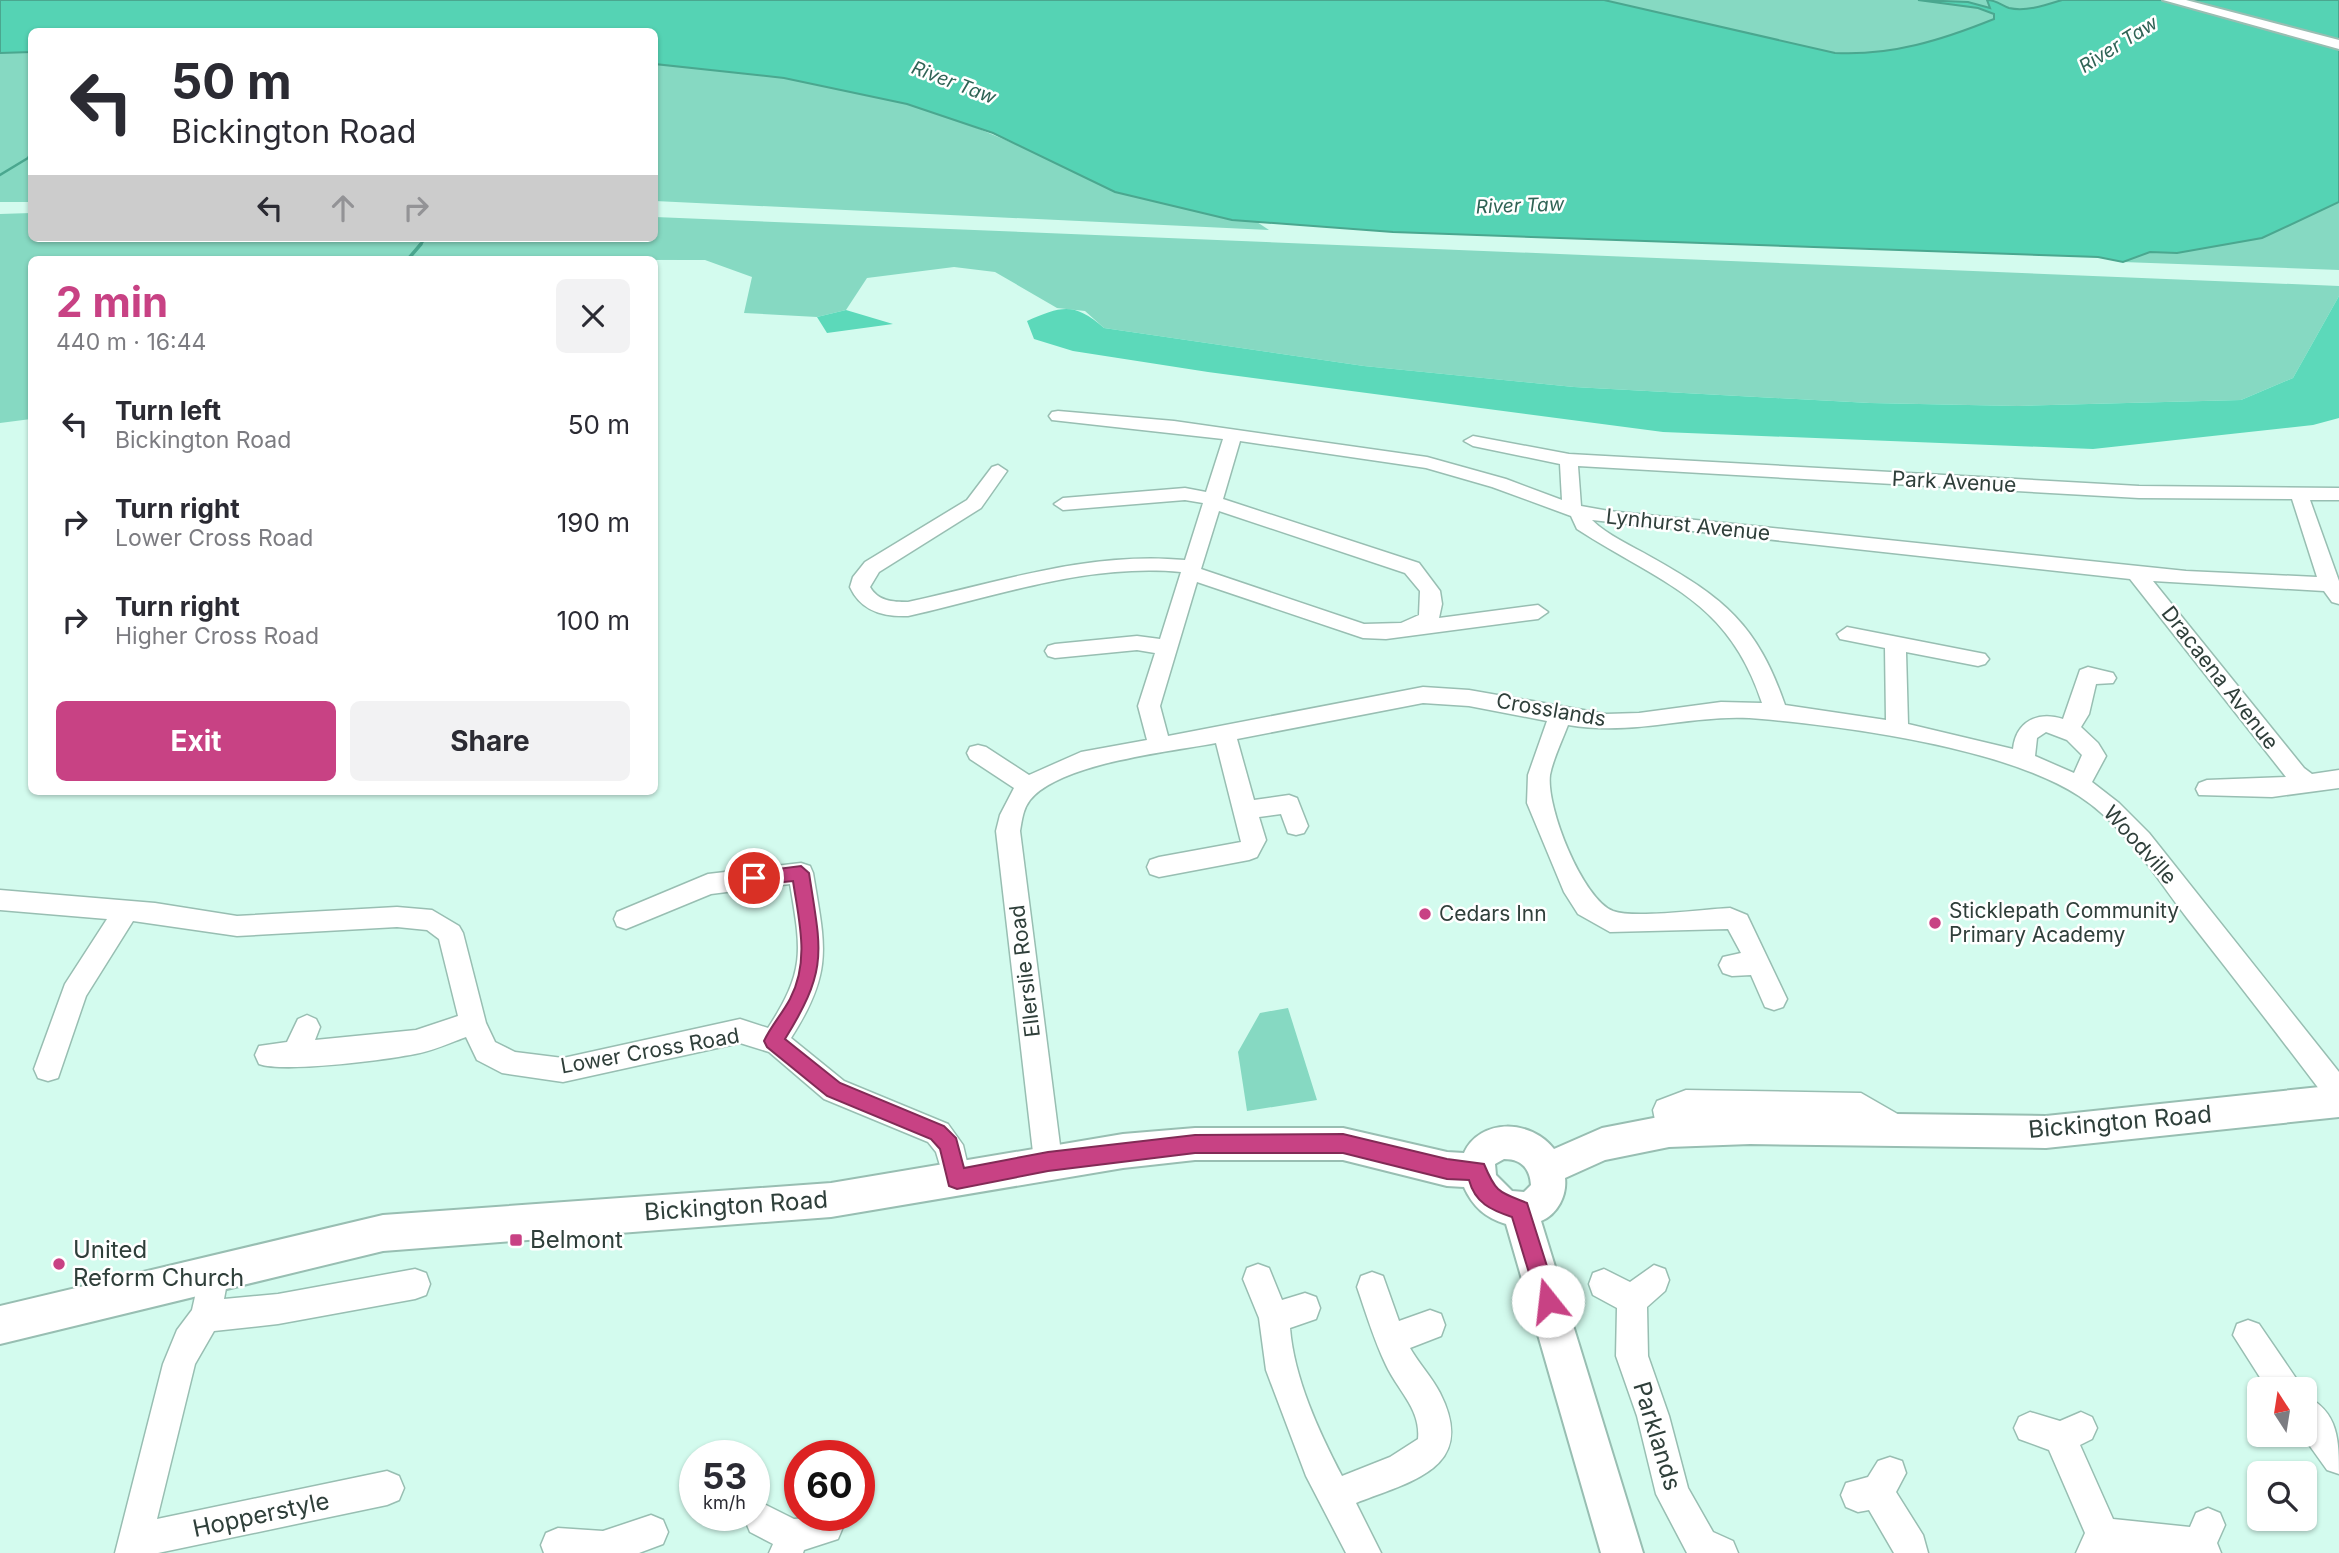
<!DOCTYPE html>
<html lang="en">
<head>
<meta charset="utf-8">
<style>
  body { margin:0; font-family:Inter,sans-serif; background:#f2f2f3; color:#2b2b33; height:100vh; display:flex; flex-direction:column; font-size:26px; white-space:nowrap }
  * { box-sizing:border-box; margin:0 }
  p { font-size:23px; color:#7c7c81 }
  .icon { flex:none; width:38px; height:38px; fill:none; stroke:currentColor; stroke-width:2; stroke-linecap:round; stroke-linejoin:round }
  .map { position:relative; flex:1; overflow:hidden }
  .drawer { position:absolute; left:28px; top:256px; width:630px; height:539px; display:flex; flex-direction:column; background:#fff; border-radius:10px; box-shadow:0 2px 5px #0004 }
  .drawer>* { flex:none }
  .guide { position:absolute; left:28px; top:28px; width:630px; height:214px; border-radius:10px; box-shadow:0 2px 5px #0004; background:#fff; color:#2b2b33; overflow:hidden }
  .needle { width:46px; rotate:348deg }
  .buttons { position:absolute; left:2247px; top:1377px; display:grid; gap:14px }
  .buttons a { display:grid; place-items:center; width:70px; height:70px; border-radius:10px; background:#fff; box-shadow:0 2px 5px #0004; font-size:35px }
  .speed { position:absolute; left:679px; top:1440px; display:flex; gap:14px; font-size:35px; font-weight:700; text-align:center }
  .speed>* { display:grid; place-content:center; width:91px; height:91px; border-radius:50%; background:#fff; box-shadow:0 2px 5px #0004; line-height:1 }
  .speed small { font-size:18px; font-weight:400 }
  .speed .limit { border:10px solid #d22; background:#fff; color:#111 }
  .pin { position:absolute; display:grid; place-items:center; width:60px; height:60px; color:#fff; margin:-30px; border:4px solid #fff; border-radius:50%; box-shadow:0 2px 7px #0007 }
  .me { position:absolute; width:77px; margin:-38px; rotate:344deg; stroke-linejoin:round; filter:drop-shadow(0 0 5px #0008) }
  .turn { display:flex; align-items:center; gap:24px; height:147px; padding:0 28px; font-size:32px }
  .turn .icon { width:91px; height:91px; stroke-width:2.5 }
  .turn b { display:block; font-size:49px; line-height:60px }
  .lanes { display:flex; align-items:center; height:66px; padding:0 28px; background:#0003; justify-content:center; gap:35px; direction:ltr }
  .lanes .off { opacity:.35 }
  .round { display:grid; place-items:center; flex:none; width:74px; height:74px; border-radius:10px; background:#f2f2f3 }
  .overview { display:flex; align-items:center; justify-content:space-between; height:119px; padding:0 28px }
  h1 { font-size:42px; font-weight:700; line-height:52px; color:#c84284 }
  .cta { display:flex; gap:14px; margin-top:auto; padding:14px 28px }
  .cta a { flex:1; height:80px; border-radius:10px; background:#c84284; color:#fff; font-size:28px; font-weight:700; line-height:80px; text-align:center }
  .cta a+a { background:#f2f2f3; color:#2b2b33 }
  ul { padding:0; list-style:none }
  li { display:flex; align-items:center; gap:21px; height:98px; padding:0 28px }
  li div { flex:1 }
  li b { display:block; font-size:26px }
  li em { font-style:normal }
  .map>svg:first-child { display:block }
  .green { fill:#86d9c2 }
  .forest { fill:#5cd9ba }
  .water { fill:#55d3b4; stroke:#4aa78f; stroke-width:2 }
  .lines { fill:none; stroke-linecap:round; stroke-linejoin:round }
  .stream-far1 { stroke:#4aa78f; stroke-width:2.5 }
  .stream { stroke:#4aa78f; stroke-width:3.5 }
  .minor-casing { stroke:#98beb2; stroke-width:3 }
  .major-casing { stroke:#98beb2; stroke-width:4 }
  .minor { fill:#fff; fill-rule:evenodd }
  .major { fill:#fff; fill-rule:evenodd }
  .route { fill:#c84284; stroke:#822b56; stroke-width:2 }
  .poi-dot { fill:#c84284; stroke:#fff; stroke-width:2.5 }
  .labels { text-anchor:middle; stroke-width:5; stroke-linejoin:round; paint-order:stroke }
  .far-water-label { font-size:19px; font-style:italic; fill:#2f6355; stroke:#fff }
  .street-label { font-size:21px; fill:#2f3f3a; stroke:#fff }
  .poi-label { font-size:21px; fill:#2f3f3a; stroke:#fff; text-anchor:start }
  .near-street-label { font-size:24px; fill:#2f3f3a; stroke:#fff }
  .near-poi-label { font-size:24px; fill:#2f3f3a; stroke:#fff; text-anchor:start }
</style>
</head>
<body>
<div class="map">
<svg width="2339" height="1553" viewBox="0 0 2339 1553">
  <rect width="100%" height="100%" fill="#d3fbee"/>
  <path class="green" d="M0,0H833L972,126L1051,159L1115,192L1232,220L1257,222L1269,230L655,201L654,32H32Z
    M1605,0H2062C1987,22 1913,57 1835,53Z
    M0,53H31V202H0Z
    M2339,202V270L2123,262L2150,252L2177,253L2262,238Z
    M31,213L32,238H654L655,217L2339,286V296L2293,378L2241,400L2018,406L1870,403L1574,387L1364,366L1104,328L1085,311L1057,308L995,272L954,267L867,278L846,310L817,317L744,313L752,277L705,260L32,259L31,419L0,423V214Z
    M1288,1008L1317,1100L1247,1111L1238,1052L1260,1013Z"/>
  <path class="forest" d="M2339,296V418L2313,425L2093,449L1663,432L1208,372L1073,351L1034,339L1027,321C1062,306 1074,302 1104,328L1364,366L1574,387L1870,403L2018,406L2241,400L2293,378Z
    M846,310L893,324L827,333L817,317Z"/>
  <path class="water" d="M0,0H1604L1835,53C1891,56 1942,40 1994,19V14L1978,8L1918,0L1968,2L1990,8L1987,0C1996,0 2001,5 2009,8C2026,12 2046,5 2062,0H2339V202L2262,238L2177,253L2150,252L2123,262L2098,257L1393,232L1232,220L1115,192L993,133L907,104L784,78L655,64L654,32H32L31,52L0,53Z"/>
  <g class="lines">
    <path class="stream-far1" d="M0,175L28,158L32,151
      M419,246L426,238"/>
    <path class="stream" d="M409,258L421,244"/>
    <defs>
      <path id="minor" d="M1058,411L1174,421L1427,457L1506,479L1562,500L1560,464L1473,446L1464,441L1473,436L1569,454L2139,486L2339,488V500H2310L2339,581V604L2332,602L2324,591L2153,581L2304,768L2312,774L2339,770V788L2272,797L2199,795L2196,789L2199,783L2207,780L2286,777L2130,579L1592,520C1607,535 1632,546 1651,557C1724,598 1757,624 1785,705L1886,720L1885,648L1840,639L1837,634L1847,627L1985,654L1989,659L1985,664L1978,666L1906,652L1908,724L2013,749C2016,721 2038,711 2063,719L2080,670L2088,667L2113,673L2116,678L2113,683L2096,684L2089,714L2081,727L2098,743L2106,756L2092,782L2119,803L2149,833L2339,1072V1106L2329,1102C2282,1040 2235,979 2187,918C2155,876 2124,825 2079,796C2005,748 1851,727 1762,719C1694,712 1639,737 1568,725C1562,741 1553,759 1550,775C1546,807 1582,898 1613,911C1634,919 1705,909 1730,908L1747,915L1787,999L1783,1007L1774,1010L1765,1007L1751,975L1732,976L1723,973L1719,965L1723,957L1741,953L1728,929L1610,932L1578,914L1564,892L1527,803L1528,775L1547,721L1469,706L1423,703L1237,739L1254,800L1289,795L1297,798L1308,826L1304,833L1296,835L1288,833L1281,814L1259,817L1266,840L1257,857L1249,860L1159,877L1150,874L1147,867L1150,860L1159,857L1241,842L1216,743C1169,752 1060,763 1030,800C1023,809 1022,820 1020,831L1062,1161L1058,1171L1048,1175L1038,1171L1034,1161L996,831L1000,815L1014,788L970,759L967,753L970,747L978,745L986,747L1029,775L1081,752L1147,740L1138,706L1155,653L1137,650L1055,658L1048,656L1045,651L1048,646L1055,644L1137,636L1160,639L1181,572C1087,563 998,596 908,616C883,617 861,611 850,587L853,577L865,562L967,500L992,467L998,465L1007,471L981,508L879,572L870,587C878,601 892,602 908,602C1000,582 1089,551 1185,560L1203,503L1185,500L1063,510L1054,504L1063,498L1185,488L1206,492L1223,439L1052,420L1049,416L1052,412ZM1240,441L1426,468L1492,487L1571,516L1577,529C1662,584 1728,599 1762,703L1721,702L1639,713L1606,714L1469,690L1423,687L1168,736L1160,706L1197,582L1363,638L1386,639L1538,619L1548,612L1538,605L1439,618L1442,604L1440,591L1419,563L1223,499ZM1578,466L2139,498L2292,499L2317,577L2186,571L1609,511L1581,506ZM1219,511L1405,573L1420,591L1419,615L1401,623L1364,624L1201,569ZM2046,732L2067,740L2082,755L2074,773L2035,756L2037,738Z
        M801,863L810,866L813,873C825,946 834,971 791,1038L844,1081L948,1124L963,1145L971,1179L967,1189L957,1193L947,1189L936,1152L928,1142L824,1099L769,1052L740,1043L563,1082L502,1073L477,1060L466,1037C450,1043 432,1051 415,1054C385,1060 284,1073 259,1064L255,1055L259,1046L287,1042L298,1019L307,1015L316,1019L320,1027L315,1040L416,1030L458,1016L439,939L427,930L397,927L237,936L133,921L86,996L58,1078L48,1081L38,1078L34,1069L65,984L107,919L0,910V890L155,903L237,916L397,907L432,910L459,926L463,933L486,1023L495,1042L515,1052L563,1058L740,1019L768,1028C806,970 801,950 790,884L711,894L626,929L617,926L614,919L617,912L708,874Z
        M1686,1090L1861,1093L1908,1120L1912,1129L1908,1138L1898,1142L1857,1119L1686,1116L1682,1117L1683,1131L1679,1140L1669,1144L1659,1140L1653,1110L1657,1101Z
        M214,1257L225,1261L229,1272L224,1299L278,1294L415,1269L426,1273L430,1284L426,1295L415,1299L278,1324L214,1331L195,1364L157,1519L387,1471L399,1476L404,1488L399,1500L387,1505L158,1553H115L163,1364L177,1330L192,1310L203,1261Z
        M1258,1264L1269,1268L1282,1300L1305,1293L1316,1297L1320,1308L1316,1319L1290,1328C1294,1378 1319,1432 1342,1476L1390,1457L1418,1439C1421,1409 1398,1391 1386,1365C1374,1340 1366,1313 1357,1287L1361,1276L1372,1272L1383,1276L1399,1321L1430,1310L1441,1314L1445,1325L1441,1336L1410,1348C1419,1364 1432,1377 1440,1393C1478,1468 1412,1481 1356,1503L1381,1553H1346L1306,1476L1266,1370L1259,1318L1243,1279L1247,1268Z
        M1654,1265L1665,1269L1669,1280L1665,1291L1647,1307L1648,1356L1669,1416L1688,1488L1713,1532L1733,1541L1738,1553H1687L1656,1494L1637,1416L1616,1356L1617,1308L1593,1295L1589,1284L1593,1273L1604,1269L1630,1282Z
        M2248,1320L2259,1324L2304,1390H2268L2233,1335L2237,1324Z
        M2305,1396C2339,1411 2339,1442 2339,1474L2327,1470L2302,1435H2305Z
        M2030,1412L2060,1421L2081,1412L2092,1417L2097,1428L2092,1439L2080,1445L2113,1519L2190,1527L2196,1513L2208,1508L2220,1513L2225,1525L2217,1543L2221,1553H2076L2085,1533L2049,1450L2019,1439L2014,1428L2019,1417Z
        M1890,1457L1902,1461L1906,1473L1896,1492L1923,1535L1928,1553H1894L1869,1510L1858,1512L1846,1507L1841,1495L1846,1483L1868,1477L1878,1461Z
        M762,1503L794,1519L838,1516L843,1527L838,1539L804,1550L803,1553H769L773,1544L750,1532L745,1520L747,1516H754V1506Z
        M651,1515L663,1520L668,1532L663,1544L639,1553H544L541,1545L546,1533L558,1528L603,1531Z"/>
      <path id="major" d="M2163,0H2186L2339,40V49Z
        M2339,1085V1117L2046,1148L1750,1144L1669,1147L1605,1160L1565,1178C1567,1195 1558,1214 1541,1221L1643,1553H1601L1506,1224C1486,1218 1473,1207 1464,1187L1447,1186L1343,1160H1195L1123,1168L831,1217L383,1251L0,1344V1306L383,1215L831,1183L1123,1134L1195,1128H1343L1447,1152L1464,1153C1480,1118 1531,1119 1554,1149L1602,1128L1669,1115L1750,1112L2046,1116ZM1504,1159C1521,1159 1530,1168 1531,1185L1524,1192L1512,1191L1496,1175L1495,1164Z"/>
    </defs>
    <use href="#minor" class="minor-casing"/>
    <use href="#major" class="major-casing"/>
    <use href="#minor" class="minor"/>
    <use href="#major" class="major"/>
  </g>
  <path class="route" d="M801,866L809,873C821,952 829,968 785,1039L840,1083L944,1126L956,1138L964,1168L1048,1152L1195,1135L1343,1134L1447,1159L1484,1164C1496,1193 1499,1192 1527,1203L1558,1301L1555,1309L1548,1312L1540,1309L1512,1217C1491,1210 1475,1203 1469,1180L1447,1179L1343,1153H1195L1048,1171L957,1189L949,1186L940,1149L931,1139L827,1096L767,1047L764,1041C771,1026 782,1014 790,999C810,961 799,921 793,881L754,885L746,878L754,872Z"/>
  <g class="poi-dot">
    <circle cx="1425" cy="914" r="7"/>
    <circle cx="1935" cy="923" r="7"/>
    <rect x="509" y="1233" width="14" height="14" rx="3.5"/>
    <circle cx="59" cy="1264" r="7"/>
  </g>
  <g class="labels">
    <g class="far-water-label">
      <text transform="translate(2118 44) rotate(-32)" y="7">River Taw</text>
      <text transform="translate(954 82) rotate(21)" y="7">River Taw</text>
      <text transform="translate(1520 205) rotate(-2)" y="7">River Taw</text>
    </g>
    <g class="street-label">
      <text transform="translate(1954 482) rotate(3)" y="7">Park Avenue</text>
      <text transform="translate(1688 525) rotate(6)" y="7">Lynhurst Avenue</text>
      <text transform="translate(2220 678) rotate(52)" y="7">Dracaena Avenue</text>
      <text transform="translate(1551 710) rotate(10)" y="7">Crosslands</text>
      <text transform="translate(2140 845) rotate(48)" y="7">Woodville</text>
      <text transform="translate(1025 971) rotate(-97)" y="7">Ellerslie Road</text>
      <text transform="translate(650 1051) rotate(-10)" y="7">Lower Cross Road</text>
    </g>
    <g class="poi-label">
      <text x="1949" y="918">Sticklepath Community<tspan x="1949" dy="24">Primary Academy</tspan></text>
      <text x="1439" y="921">Cedars Inn</text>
    </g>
    <g class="near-street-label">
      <text transform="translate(2120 1122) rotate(-5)" y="8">Bickington Road</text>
      <text transform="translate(736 1206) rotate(-4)" y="8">Bickington Road</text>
      <text transform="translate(1657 1436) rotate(73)" y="8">Parklands</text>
      <text transform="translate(261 1515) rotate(-12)" y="8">Hopperstyle</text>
    </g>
    <g class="near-poi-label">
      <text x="530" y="1248">Belmont</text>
      <text x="73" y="1258">United<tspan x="73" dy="28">Reform Church</tspan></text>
    </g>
  </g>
</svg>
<div class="buttons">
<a><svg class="needle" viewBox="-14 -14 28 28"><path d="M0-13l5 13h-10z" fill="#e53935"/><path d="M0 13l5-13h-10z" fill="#7c7c81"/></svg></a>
<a><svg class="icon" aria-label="search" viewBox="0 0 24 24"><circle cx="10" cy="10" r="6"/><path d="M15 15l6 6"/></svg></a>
</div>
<div class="speed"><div>53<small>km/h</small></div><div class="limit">60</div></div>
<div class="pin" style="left:754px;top:878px;background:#d93025"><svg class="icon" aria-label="arrive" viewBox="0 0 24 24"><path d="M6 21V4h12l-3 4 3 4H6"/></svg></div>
<svg class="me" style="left:1548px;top:1301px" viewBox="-20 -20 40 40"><circle r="19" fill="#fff"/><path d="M0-13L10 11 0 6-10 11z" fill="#c84284"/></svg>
<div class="guide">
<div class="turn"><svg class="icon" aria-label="left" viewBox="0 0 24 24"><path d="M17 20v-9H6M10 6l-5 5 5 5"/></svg><div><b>50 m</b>Bickington Road</div></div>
<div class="lanes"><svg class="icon" aria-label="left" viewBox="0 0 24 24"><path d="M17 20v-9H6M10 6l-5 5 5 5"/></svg><svg class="icon off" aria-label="ahead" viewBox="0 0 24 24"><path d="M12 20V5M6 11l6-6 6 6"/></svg><svg class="icon off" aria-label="right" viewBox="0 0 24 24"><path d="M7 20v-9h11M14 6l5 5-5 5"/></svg></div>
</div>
<section class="drawer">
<div class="overview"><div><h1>2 min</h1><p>440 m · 16:44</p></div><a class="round"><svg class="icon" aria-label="close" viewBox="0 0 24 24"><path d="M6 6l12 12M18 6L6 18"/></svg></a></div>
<ul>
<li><svg class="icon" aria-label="left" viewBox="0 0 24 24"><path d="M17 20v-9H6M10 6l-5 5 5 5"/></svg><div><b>Turn left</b><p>Bickington Road</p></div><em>50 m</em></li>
<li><svg class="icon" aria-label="right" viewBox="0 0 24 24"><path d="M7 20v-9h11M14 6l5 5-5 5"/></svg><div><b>Turn right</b><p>Lower Cross Road</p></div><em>190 m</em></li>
<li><svg class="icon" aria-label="right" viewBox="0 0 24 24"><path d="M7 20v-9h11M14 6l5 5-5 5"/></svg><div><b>Turn right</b><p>Higher Cross Road</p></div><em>100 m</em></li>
</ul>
<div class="cta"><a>Exit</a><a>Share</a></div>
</section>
</div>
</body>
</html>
